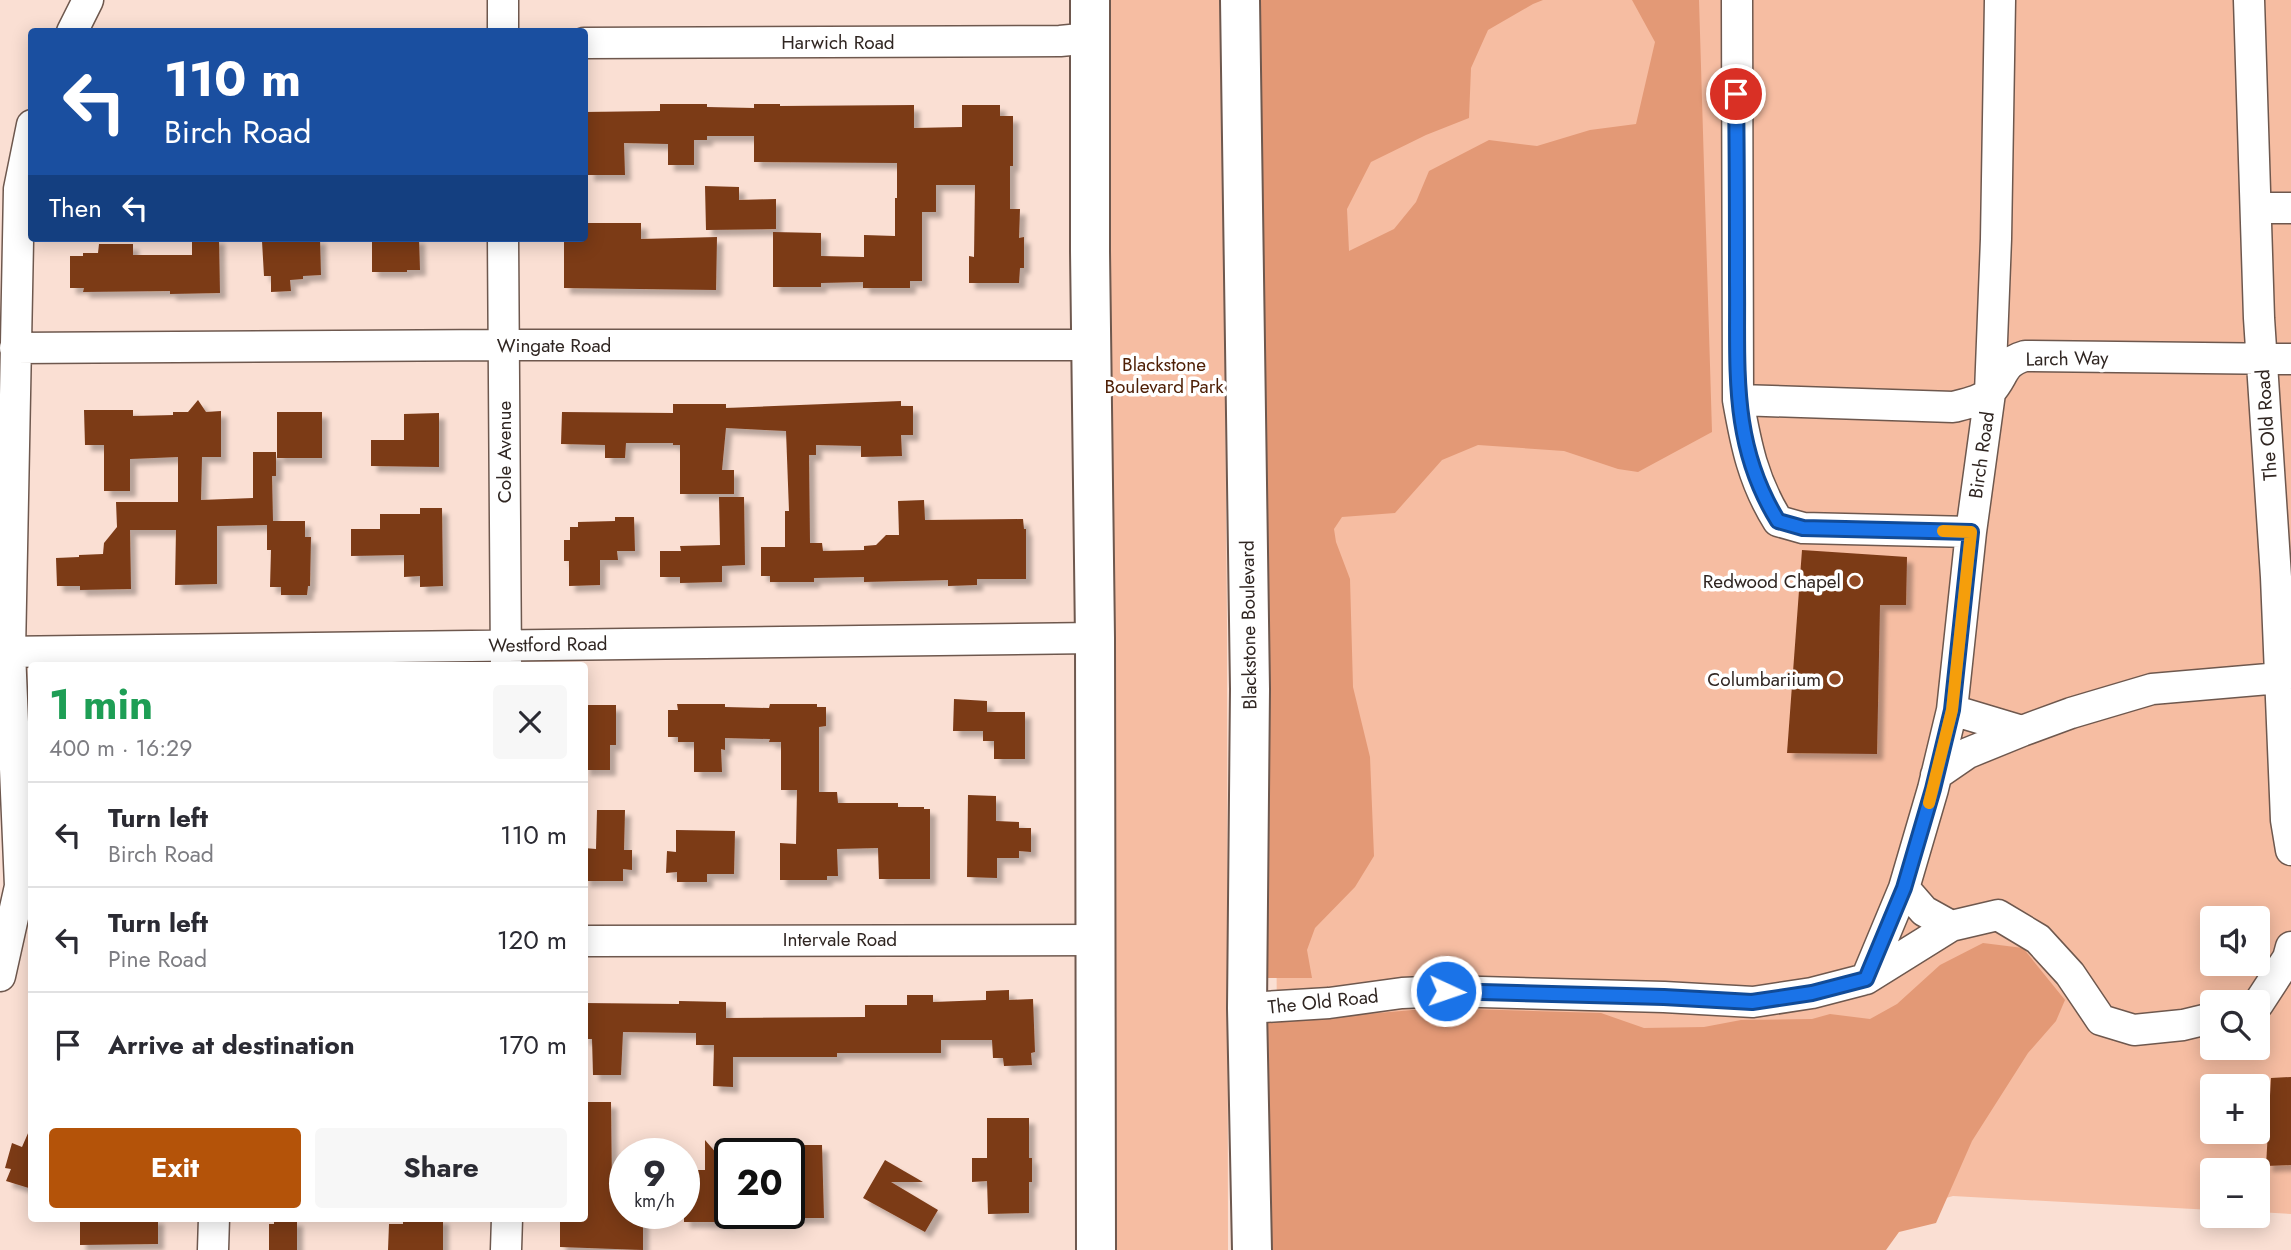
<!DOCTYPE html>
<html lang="en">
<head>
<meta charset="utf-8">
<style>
  body { margin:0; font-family:Jost,sans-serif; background:#f7f7f7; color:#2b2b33; height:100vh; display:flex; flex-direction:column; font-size:26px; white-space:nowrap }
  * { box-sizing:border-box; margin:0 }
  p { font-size:23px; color:#7c7c81 }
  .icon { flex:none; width:38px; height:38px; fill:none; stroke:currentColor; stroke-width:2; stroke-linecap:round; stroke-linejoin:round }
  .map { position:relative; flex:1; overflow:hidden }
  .side { position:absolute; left:28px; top:662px; width:560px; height:560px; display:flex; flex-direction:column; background:#fff; border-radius:7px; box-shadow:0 4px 18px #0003 }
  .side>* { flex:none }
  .guide { position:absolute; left:28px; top:28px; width:560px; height:214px; border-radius:7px; box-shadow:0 4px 18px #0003; background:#1a4fa0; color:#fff; overflow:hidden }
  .controls { position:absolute; left:2200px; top:906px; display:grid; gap:14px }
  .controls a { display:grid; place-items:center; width:70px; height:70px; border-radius:7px; background:#fff; box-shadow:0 4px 18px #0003; font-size:35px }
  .speed { position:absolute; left:609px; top:1138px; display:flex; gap:14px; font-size:35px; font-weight:700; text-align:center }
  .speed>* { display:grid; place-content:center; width:91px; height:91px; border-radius:50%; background:#fff; box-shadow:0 4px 18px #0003; line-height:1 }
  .speed small { font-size:18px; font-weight:400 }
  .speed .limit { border:4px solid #111; border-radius:10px; background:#fff; color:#111 }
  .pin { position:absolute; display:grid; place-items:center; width:60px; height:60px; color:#fff; margin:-30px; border:4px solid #fff; border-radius:50%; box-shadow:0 2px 7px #0007 }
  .me { position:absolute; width:77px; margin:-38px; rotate:93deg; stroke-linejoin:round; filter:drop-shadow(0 0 5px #0008) }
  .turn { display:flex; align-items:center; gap:24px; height:147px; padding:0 21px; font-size:32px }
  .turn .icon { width:91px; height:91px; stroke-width:2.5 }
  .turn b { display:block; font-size:49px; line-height:60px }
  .then { display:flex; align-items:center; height:66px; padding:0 21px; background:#0003; gap:14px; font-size:26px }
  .round { display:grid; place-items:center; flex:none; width:74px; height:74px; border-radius:7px; background:#f7f7f7 }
  .summary { display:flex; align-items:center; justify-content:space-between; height:119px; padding:0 21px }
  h1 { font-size:42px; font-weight:700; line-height:52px; color:#1e9e55 }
  .primary-button { display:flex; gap:14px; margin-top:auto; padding:14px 21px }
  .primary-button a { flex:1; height:80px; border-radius:7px; background:#b45309; color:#fff; font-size:28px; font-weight:700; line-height:80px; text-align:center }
  .primary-button a+a { background:#f7f7f7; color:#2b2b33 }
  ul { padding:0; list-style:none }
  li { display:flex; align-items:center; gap:21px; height:105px; padding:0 21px; border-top:2px solid #e1e1e2 }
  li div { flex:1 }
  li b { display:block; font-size:26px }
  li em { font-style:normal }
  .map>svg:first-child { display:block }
  .green { fill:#f6bda2; fill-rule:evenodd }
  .forest { fill:#e39976 }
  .building { fill:#7b3a17; filter:url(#shadow) }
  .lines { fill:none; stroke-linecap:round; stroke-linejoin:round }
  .minor-casing { stroke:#6e584e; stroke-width:33 }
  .major-casing { stroke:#6e584e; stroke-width:42 }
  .minor { stroke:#fff; stroke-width:30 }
  .major { stroke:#fff; stroke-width:38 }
  .route-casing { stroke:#114b97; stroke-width:18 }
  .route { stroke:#1a73e8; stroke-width:12 }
  .slow { stroke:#f59e0b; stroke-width:12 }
  .poi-dot { fill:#914a25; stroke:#fff; stroke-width:2.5 }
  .labels { text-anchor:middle; stroke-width:7; stroke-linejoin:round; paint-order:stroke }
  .street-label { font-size:19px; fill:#302622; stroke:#fff }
  .park-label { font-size:19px; fill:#4f2006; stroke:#fff }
  .poi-label { font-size:19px; fill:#302622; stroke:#fff; text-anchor:end }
</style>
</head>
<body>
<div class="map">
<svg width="2291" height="1250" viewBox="0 0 2291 1250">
  <defs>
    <filter id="shadow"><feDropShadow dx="6" dy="6" stdDeviation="2" flood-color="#0004"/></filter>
  </defs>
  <rect width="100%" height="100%" fill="#fadfd3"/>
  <path class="green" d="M1106,0H1222L1227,625L1228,1250H1112Z
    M1268,0H2291V1214L2258,1212V1171H2212V1210L1953,1196L1762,1250H1279ZM2212,919H2258V964H2212ZM2212,1003H2258V1048H2212ZM2212,1087H2258V1132H2212Z"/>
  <path class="forest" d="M1249,0H1543L1533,4L1488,30L1471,68L1469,118L1426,135L1371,162L1347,209L1349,251L1394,229L1416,202L1429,171L1489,140L1537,146L1590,130L1636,124L1655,42L1632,0H1699L1712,432L1638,472L1618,469L1564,451L1478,445L1442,460L1395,513L1342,517L1334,529L1336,542L1350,579L1353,687L1370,757L1374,856L1355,887L1315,928L1307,950L1312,978H1253Z
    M1983,943L2023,948L2065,1000L2056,1021L2028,1053L1972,1141L1936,1223L1899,1232L1886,1250H1254L1253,1017H1332L1436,1008L1601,1013L1644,1028L1704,1027L1741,1020L1812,1019L1830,1014L1870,1019L1897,1004L1940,965Z"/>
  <path class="building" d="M660,104H707V107L754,108V104H780V106L914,105V128L962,127V105H1000V116H1013V166H1010V209H1020L1019,238L1024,237V268H1020L1019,283H969V256L974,257L975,185H936V212H922V281H910V288H863V282L821,283V287H773V232L821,233V256L864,257V235L895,236V198H897V163L754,162V136H707V140H694V165H668V144L624,143L625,175H588V155L586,148H584V112L660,111Z
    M705,186L739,187V200L776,199V229L706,230Z
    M584,223H641V239L717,237L716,290L564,288V238H584Z
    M192,238H219L220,293L170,294V291L83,292L84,288H70V256H83V253H98L99,244H133V255H192Z
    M320,238L321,275L303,276V279L290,280L291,291L271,292V276H264L262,241Z
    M372,238H419L420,270H407V272H372Z
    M198,400L206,412L221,411V457H202L201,500L253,498V452H276V476H272L273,521H305V537H311L310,586H308L307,595H281V587H270L271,550H267V525L217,526V584L175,585L176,530H130L131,589L80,590V586H57L56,558L79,557V555L103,554L104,543L117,527L116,502H178V457L130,459V491H104V445H85L84,410H133V416L173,415V412H188Z
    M901,401V406H913V435H901L902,456L861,457V446L816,445V455H809L810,543H822L823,551L864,550V546L876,545L886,535H899L898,501L924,500L925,520L1023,519L1024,529H1026V579H977V585L948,586V580L864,582V577L814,578V582H770V576H761V547H785V511H789L786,431L726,428L722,470H734V494H680V445H673V443H626L625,458H605V445L561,444L562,412L673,413V404H726V408Z
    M277,412H322V458H277Z
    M439,413V467L371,466V440H404V414Z
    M719,497H744L745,565L722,566V582L680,583V577H660V551H681L680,546L720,545Z
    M420,508H442L443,586L420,587V576L404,577V555L351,556V529H380V514H420Z
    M615,517H634L635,551H617L618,560H600V585L569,586V561H564V540H570V527H578V522L615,521Z
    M1802,550L1907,557L1906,605H1880L1877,754L1787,753Z
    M954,699L987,701V712H1025V759H994V741H983V731H953Z
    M677,704H725V707L769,708L770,704H817V707H826V726L819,727V792H837L838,803H898V807H924V809H930V879H879L878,848L837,849L838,876H827V880H780V843L796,844L797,790H781V742H769L770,739L725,738V750L721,749L722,772H694V742H678V737H668V710H678Z
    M584,705H616V745H610V770H584Z
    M968,795L996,796V821L1019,822V828H1031V852L1019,851V858H997V878L967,877Z
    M597,810H625L624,850H632V870L623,869V881H584V848L596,849Z
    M676,830L735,831L734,874H707V882H677V872L666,873L667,851L676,852Z
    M1009,990V1000L1033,999L1035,1052L1031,1053L1032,1065L1004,1066L1003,1058H993L992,1040H941V1053H837V1057H733V1087L713,1086L714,1045H696V1033L623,1032L621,1075H593L592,1039H584V1003L679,1004V1001L726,1002V1018L865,1017V1005H907V995H933V1002L986,1000V991Z
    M2291,1077V1165L2266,1166L2271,1078Z
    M584,1102H611L612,1194H625V1213H643V1250L560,1247V1218H584Z
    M987,1118H1029V1158H1032V1182H1029V1213L988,1214L987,1181L972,1182V1158H987Z
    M32,1124V1189L6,1181L11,1169L5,1168L12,1143L22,1147Z
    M705,1140L730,1169V1222H684V1170H705Z
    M792,1145H822L824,1218H789V1164L790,1159H792Z
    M885,1160L923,1182H891L938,1210L925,1232L863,1198Z
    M80,1218H158V1244L80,1245Z
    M403,1218H443V1250H388L389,1224H403Z
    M274,1220H297V1250H269V1224H274Z"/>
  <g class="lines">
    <defs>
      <path id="minor" d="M503,0V32
        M1737,0L1738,400C1746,445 1753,481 1778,521L1803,528L1971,532
        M2249,0L2259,318L2276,577L2286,820L2291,850
        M72,32L88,0
        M584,43L1060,41L1091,38
        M2256,208H2291
        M503,238L506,665
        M15,348L503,345H1093
        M1738,400L1953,407C1965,404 1982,401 1990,392C2005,376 2001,363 2025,356L2291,359
        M0,652L1095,638
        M1952,710L2022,731L2071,713L2152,689L2280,678
        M1936,775L1968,753L2022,731
        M1904,888L1924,911L1951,926
        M584,941L1096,940
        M0,976L20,886L10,652L19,189L32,125
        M1866,979L1904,888L1933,789L1952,710L1971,532L1990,393L1996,239L2000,0
        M2258,1004L2288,958L2291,947
        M1247,1008L1329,1003L1402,993L1446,991L1664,997L1753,1002L1812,993L1866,979L1951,926L1998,915L2038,939L2070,974L2101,1020L2134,1030L2183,1025L2212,1018
        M213,1250L214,1218
        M506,1250L507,1218"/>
      <path id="major" d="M1090,0V251L1095,638L1096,1250
        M1240,0L1250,689L1247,1008L1252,1250"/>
    </defs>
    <use href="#minor" class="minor-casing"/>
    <use href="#major" class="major-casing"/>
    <use href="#minor" class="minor"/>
    <use href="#major" class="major"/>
  </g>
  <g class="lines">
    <defs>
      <path id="route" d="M1446,991L1664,997L1752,1002L1812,993L1866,979L1904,888L1933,789L1952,710L1971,532L1803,528L1778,521C1730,444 1738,368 1737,282C1737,219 1737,157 1736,94"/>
    </defs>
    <use href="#route" class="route-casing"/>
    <use href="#route" class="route"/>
    <path class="slow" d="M1929,803L1952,710L1971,532L1943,531"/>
  </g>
  <g class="poi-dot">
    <circle cx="1855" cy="581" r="7"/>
    <circle cx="1835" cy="679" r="7"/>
  </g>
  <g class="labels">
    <g class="street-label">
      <text x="838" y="49">Harwich Road</text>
      <text x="554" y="352">Wingate Road</text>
      <text transform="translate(2067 358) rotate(-1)" y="7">Larch Way</text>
      <text transform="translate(2266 425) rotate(-94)" y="7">The Old Road</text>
      <text transform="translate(504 452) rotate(-90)" y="7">Cole Avenue</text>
      <text transform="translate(1981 455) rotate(-82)" y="7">Birch Road</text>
      <text transform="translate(1248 625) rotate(-91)" y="7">Blackstone Boulevard</text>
      <text transform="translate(548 644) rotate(-1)" y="7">Westford Road</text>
      <text x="840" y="946">Intervale Road</text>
      <text transform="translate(1323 1001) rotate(-6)" y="7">The Old Road</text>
    </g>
    <g class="park-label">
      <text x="1164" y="371">Blackstone<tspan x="1164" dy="22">Boulevard Park</tspan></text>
    </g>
    <g class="poi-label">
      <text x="1841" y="588">Redwood Chapel</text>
      <text x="1821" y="686">Columbariium</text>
    </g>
  </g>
</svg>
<div class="controls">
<a><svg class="icon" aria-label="sound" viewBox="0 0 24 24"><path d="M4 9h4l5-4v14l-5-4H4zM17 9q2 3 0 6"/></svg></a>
<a><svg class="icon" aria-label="search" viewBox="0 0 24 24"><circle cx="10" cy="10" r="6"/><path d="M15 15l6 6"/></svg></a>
<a>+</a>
<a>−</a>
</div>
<div class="speed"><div>9<small>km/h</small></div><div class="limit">20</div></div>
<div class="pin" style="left:1736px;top:94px;background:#d93025"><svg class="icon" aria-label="arrive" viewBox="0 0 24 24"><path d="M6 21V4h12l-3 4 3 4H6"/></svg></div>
<svg class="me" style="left:1446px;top:991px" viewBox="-20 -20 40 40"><circle r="17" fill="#1a73e8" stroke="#fff" stroke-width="3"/><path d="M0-11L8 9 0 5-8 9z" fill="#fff"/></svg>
<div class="guide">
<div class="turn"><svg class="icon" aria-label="left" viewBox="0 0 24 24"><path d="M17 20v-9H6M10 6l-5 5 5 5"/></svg><div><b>110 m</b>Birch Road</div></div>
<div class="then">Then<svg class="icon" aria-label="left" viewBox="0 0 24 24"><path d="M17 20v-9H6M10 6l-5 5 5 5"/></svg></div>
</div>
<section class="side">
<div class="summary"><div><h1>1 min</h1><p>400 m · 16:29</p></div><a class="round"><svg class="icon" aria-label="close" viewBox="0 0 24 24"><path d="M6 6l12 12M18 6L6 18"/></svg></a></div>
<ul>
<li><svg class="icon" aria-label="left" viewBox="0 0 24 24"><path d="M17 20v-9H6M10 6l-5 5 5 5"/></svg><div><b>Turn left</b><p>Birch Road</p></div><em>110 m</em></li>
<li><svg class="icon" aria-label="left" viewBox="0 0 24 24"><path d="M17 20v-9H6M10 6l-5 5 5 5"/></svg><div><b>Turn left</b><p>Pine Road</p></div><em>120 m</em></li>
<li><svg class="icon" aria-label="arrive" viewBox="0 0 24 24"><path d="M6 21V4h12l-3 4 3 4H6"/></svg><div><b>Arrive at destination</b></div><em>170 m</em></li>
</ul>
<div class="primary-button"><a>Exit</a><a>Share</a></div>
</section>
</div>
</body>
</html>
